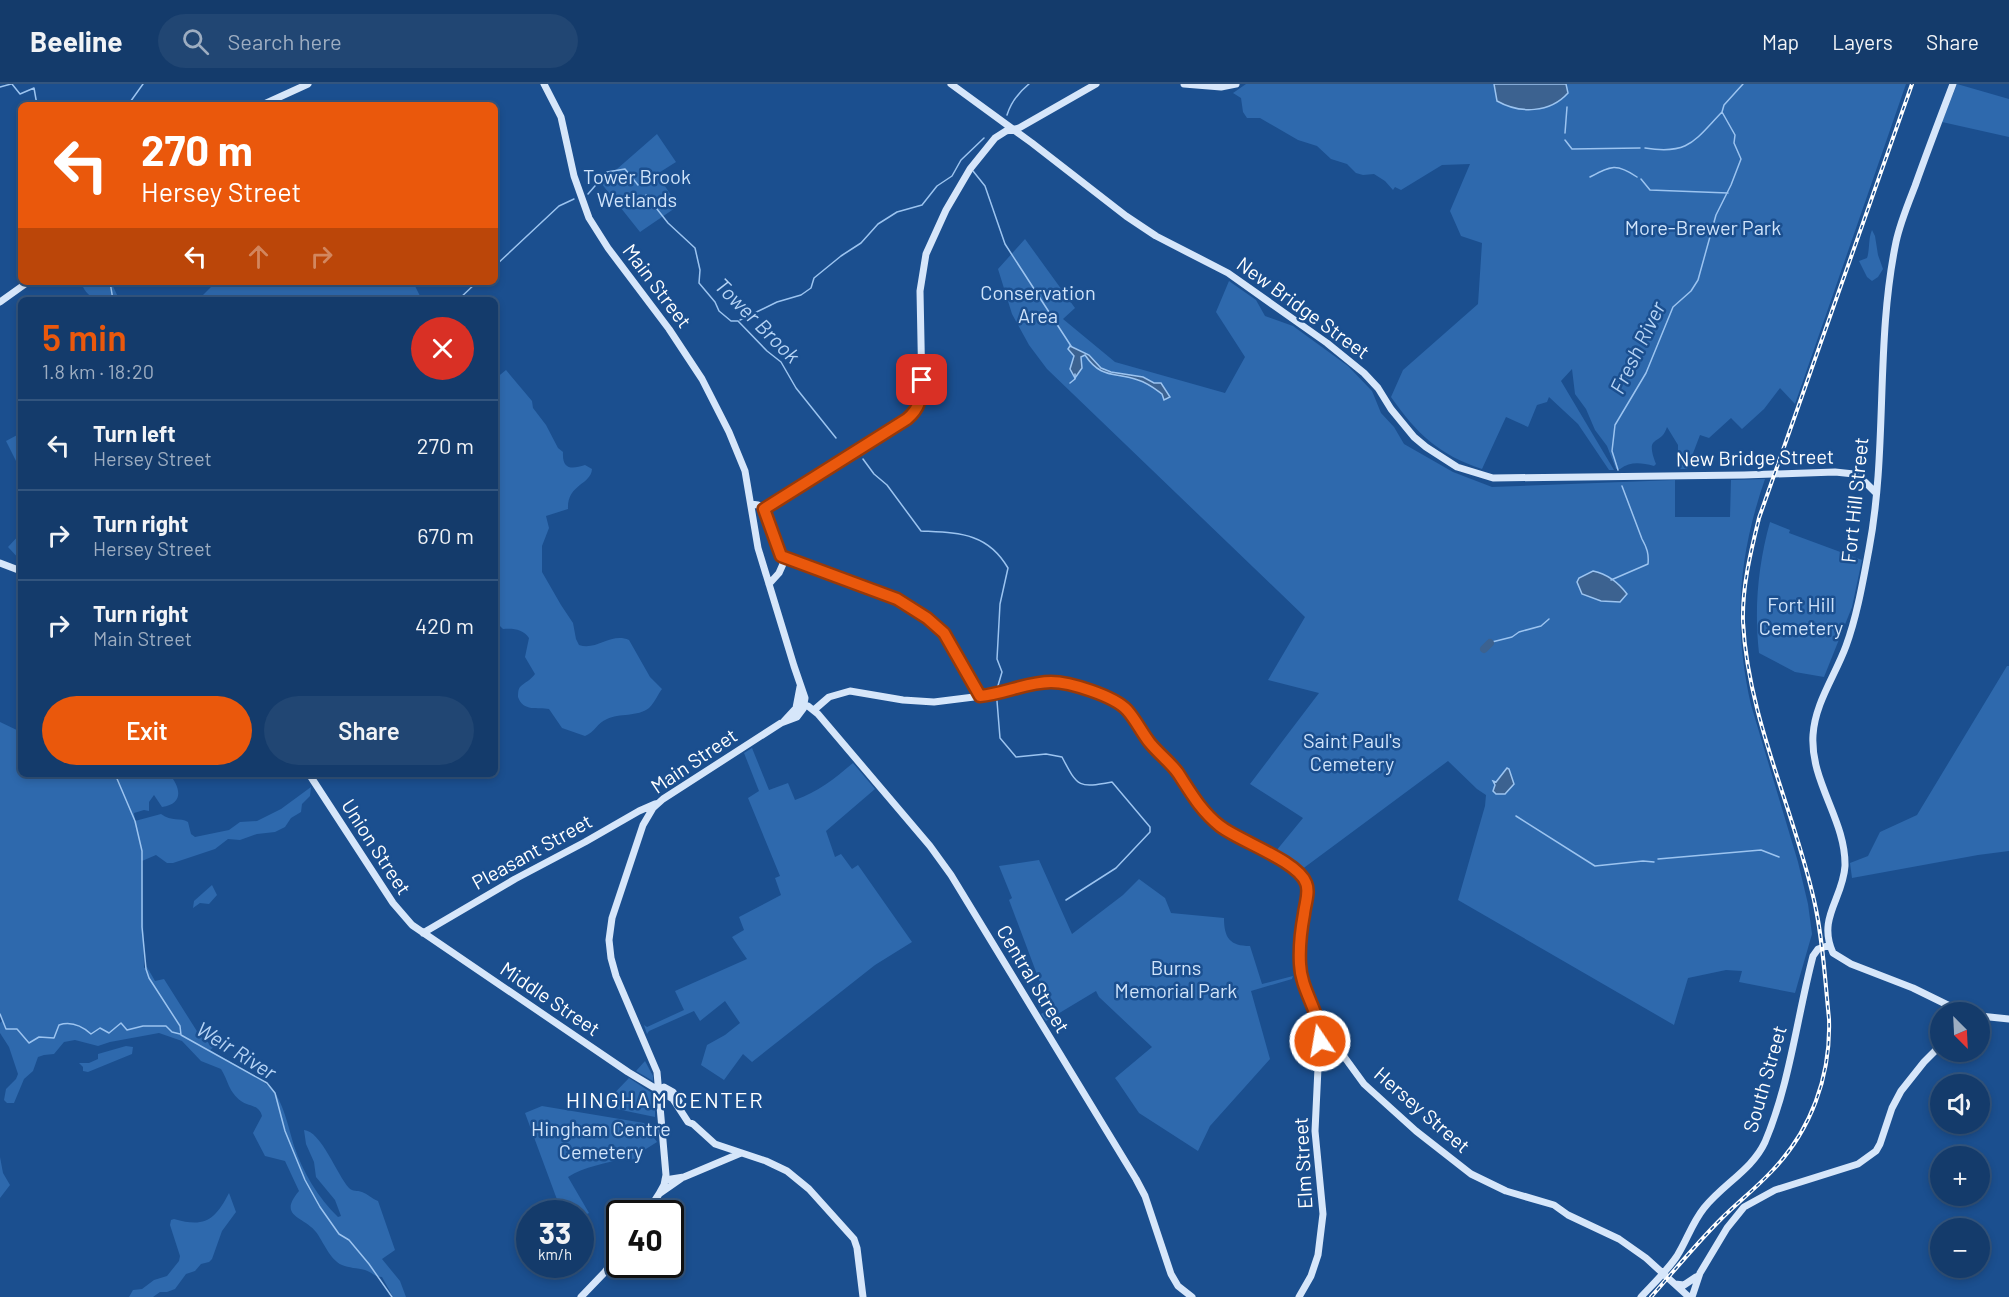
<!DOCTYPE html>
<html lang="en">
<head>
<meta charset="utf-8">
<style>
  body { margin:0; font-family:Barlow,sans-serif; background:#214673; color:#f1f3f6; height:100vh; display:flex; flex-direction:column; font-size:22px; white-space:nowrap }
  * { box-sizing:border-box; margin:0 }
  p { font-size:20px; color:#9dadc1 }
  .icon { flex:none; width:33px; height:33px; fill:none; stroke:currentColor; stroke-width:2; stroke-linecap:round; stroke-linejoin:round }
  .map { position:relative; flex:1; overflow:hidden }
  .panel { position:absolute; left:18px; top:213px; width:480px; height:480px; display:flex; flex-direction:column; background:#143b6b; border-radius:9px; box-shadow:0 3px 9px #0003,0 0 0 2px #33557e }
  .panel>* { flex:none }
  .guide { position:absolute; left:18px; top:18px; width:480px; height:183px; border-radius:9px; box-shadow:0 3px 9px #0003,0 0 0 2px #33557e; background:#ea580c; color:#fff; overflow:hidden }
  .needle { width:39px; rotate:156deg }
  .controls { position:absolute; left:1930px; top:918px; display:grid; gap:12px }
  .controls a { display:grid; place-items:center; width:60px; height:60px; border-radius:50%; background:#143b6b; box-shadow:0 3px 9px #0003,0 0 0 2px #33557e; font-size:30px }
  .speed { position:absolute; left:516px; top:1116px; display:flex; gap:12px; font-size:30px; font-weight:700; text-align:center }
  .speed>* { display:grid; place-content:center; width:78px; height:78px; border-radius:50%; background:#143b6b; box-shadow:0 3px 9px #0003,0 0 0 2px #33557e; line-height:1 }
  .speed small { font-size:15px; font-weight:400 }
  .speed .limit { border:3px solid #111; border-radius:9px; background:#fff; color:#111 }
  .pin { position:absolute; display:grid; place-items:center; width:51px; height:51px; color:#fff; margin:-26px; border-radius:12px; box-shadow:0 3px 9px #0006 }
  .me { position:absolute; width:66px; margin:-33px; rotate:348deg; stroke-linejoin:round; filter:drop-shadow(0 0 4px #0008) }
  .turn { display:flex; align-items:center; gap:21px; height:126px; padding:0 24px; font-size:27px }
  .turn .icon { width:78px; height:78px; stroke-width:2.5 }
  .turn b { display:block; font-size:42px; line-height:51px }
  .lanes { display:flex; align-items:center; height:57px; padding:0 24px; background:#0003; justify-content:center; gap:30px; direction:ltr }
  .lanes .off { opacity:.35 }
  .round { display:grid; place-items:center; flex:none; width:63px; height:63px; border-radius:32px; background:#214673 }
  .overview { display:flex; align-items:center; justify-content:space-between; height:102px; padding:0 24px }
  h1 { font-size:36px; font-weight:600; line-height:45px; color:#ea580c }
  .cta { display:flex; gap:12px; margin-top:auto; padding:12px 24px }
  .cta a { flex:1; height:69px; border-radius:36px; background:#ea580c; color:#fff; font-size:24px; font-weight:600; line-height:69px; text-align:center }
  .cta a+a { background:#214673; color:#f1f3f6 }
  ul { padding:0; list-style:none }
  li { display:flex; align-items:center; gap:18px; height:90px; padding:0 24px; border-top:2px solid #33557e }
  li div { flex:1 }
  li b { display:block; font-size:22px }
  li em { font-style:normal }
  header { display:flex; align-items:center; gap:36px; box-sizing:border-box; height:84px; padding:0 30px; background:#143b6b; border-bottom:2px solid #33557e }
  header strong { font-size:28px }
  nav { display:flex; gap:33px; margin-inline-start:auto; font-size:21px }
  .search { width:420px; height:54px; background:#214673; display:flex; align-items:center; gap:15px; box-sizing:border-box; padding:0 21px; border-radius:33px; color:#9dadc1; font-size:22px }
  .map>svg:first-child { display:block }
  .green { fill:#2e69ad }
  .water { fill:#3c6290; stroke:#9cc4f0; stroke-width:1.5 }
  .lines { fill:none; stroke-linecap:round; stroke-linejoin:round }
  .stream { stroke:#9cc4f0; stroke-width:1.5 }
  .river { stroke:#3c6290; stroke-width:8 }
  .secondary { stroke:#d6e6fa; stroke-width:7 }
  .rail-casing { stroke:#fff; stroke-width:4 }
  .rail { stroke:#1b4f8f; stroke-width:1.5; stroke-dasharray:4.5; stroke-linecap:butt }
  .route-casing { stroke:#983908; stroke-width:15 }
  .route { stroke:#ea580c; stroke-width:10 }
  .labels { text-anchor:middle; stroke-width:5; stroke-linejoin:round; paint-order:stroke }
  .park-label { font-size:20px; fill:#cfe3fa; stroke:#1b4f8f }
  .street-label { font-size:20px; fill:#fff; stroke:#1b4f8f }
  .water-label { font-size:21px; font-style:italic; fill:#b5d3f5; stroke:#1b4f8f }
  .quarter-label { font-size:22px; letter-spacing:1.5px; fill:#fff; stroke:#1b4f8f }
</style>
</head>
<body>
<header>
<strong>Beeline</strong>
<div class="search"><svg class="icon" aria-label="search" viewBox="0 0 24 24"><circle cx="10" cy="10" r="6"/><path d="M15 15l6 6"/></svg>Search here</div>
<nav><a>Map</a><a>Layers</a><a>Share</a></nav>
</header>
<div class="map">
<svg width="2009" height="1213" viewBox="0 0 2009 1213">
  <rect width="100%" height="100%" fill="#1b4f8f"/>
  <path class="green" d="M1246,0H1906L1795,320L1780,304L1764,325L1742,345L1731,334L1709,354L1700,351L1687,385H1678V361L1667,343C1661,363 1644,349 1656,380L1654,382C1641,379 1631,377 1620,385H1616L1607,362L1595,346L1586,325L1575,310L1572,285L1561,297L1614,386H1609L1578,340L1549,313L1547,318L1537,321L1528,343L1506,333L1482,385C1439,371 1416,349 1391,313L1403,286L1478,220L1482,159L1461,152L1450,127L1470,80L1442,81L1401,106L1395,103L1393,106L1385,97L1374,90L1363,91L1356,89L1347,80L1331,75L1317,62L1298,56L1260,34H1247L1243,28L1241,14L1233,9Z
    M1957,0L2009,15V53L1942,38Z
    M657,50L676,78L657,90L678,122L640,148L601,99Z
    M1872,146L1875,152L1878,171L1883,185L1878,193L1872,197L1867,193L1859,177L1867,174C1870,166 1868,155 1872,146Z
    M1025,155L1075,224L1063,235L1115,278L1225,309L1245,273L1216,228L1229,197L1256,216L1265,232L1293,242L1348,282L1372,307L1381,329L1394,343L1404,360L1453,388L1492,403L1675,396V433H1730L1731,396L1765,395C1738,473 1733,541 1751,621L1798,778L1808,820L1812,850L1795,909L1739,898L1742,887L1726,886L1688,894L1674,941L1458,816L1485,722L1486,711L1477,705L1448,677L1301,786L1276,767L1303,734L1250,700L1319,609L1268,596L1305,533L1047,285L1029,261L1012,230L998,185Z
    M81,198H111L118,213L122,216C104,216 88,219 81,198Z
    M216,198H413L422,216H198Z
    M506,286L532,317L533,324L546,341L558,364L563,368C562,386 572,385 585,381L592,385C591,401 567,400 568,425L546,432L549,444L542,462V488L561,521L573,539L576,555L579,561C597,567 611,548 629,556L650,593L662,605C658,610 655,618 649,624C638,633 619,629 607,635C597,639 595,648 585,652L562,644L549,625C538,623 523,628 518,613C518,611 518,605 520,603C525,598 531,596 535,590L525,573L529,554C523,545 513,544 503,545L498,540H495V295Z
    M21,349V374L16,377L6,357Z
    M1770,438L1790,446L1789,449L1862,476L1852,523L1824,593L1795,588L1759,569C1754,525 1758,481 1770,438Z
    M21,449V477L8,463Z
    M2007,582H2009V767L1978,771L1852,794L1850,779L1868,772L1880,748L1917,731Z
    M0,638L21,648V690H169C180,702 185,720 162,723L154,711L149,718V727L144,726L134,729L135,737L161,730C172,738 180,733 188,738L191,750L195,753L229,746L240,738L257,737L281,725L311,703L310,712L302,720L301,728L291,734L285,743L275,748L257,750L240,756L228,755L215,765L173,779H167L156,771L142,777L144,884L147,883L155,897L164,895L200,952L214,963L210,966C224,975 269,997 276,1010C285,1026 289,1045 294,1062C303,1088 318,1114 338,1133L341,1132L335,1116L316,1093L314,1078L306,1060L304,1046C321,1047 337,1091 349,1104C353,1108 357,1106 362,1108C368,1110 372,1115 378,1117L395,1166L382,1175L400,1197L406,1213H393L382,1193C374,1193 372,1188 365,1186C357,1184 349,1184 342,1181C330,1176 323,1157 316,1148C304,1132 277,1133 299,1107L285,1077L265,1072L253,1049L262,1032C259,1020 249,1023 241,1017C228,1007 229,998 221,985L201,977L182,957L159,949L110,958L98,962L75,956L64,958L54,970L44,971L38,973L33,987L24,995L14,1019H7L4,1016L6,1005L16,995L18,990L9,963L0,949V939L3,936L0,930Z
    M752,664L769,706L788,699L795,716C818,708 834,695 853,679L875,705L826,747L835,773L841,770L852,785L858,781L912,858L875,881L752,978L743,970L724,996L701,981L707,961L725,951L740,939L725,917L700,937L694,927L649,947L647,950L644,941L647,943L684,926L675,907L747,875L732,853L744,846L739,833L781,811L775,794L780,792L748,714L759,707L744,669Z
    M1039,776L1072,850L1123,811L1139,795L1165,814L1171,829L1224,834C1224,854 1230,862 1250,862L1262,900L1293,892L1292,895L1251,907L1270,975L1210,1042L1198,1067L1139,1029L1118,998L1115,994L1152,963L1099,913L1096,907L1046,937L1041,930L1050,925L1009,816L1012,814L999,782Z
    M212,801L217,811L209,820L200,819L193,824L194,817Z
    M126,962L133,963L132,970L88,988L83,987V983L79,979H89L98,975V970Z
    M645,977L653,992V997L636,987Z
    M629,994L655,1011V1033L602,1022Z
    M542,1022L644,1039L657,1058L638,1070L640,1073L627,1077L624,1074C605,1080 585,1082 568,1093L589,1129L581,1133L580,1130L562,1129L525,1029Z
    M0,1073L3,1089L10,1101L0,1114Z
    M229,1109L236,1128L222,1147L212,1175L209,1178L201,1180L195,1187L186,1190L175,1205L167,1208H160L153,1213H129L133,1206L142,1205L154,1196L167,1192L179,1177L180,1172L170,1141L171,1136L174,1135C205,1144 215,1136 229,1109Z"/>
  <path class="water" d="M1494,0H1566L1568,9C1550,29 1520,30 1497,17Z
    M1070,262L1089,271L1101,284L1111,288L1143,293L1154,299H1161L1170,313L1164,316L1162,310C1154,304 1148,299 1138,296C1114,288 1101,295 1085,271L1081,273L1082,284L1075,294L1070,285L1074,272L1068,265Z
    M1593,487C1607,490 1618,498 1627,510L1620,518L1601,517L1582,510L1577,498L1579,494Z
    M1507,684L1509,685L1514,700L1505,710H1496L1493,707L1495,701L1493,697L1496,698Z"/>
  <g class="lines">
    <path class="stream" d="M12,0L20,10L34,4L37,21
      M0,3L11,0
      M55,21H57
      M128,21L143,0
      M1007,31C1011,18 1018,9 1029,0
      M1565,49L1567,23
      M1565,56L1572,65L1640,64
      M1645,64C1689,71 1694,57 1722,28
      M973,87L985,102L1005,160L1071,262
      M1590,93C1611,82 1616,79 1637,93
      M1641,95L1650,106L1728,109
      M588,110L607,88L625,85L638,101
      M646,111L668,139L695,164L700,186L699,199L715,218L719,227L731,237H738L767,267L781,278L796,304L836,354
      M495,182L559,122L574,115
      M110,198L113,216
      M458,216L477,198
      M740,236L777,218L801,211L811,204L814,194L841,172L861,159L878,140L897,128L922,121L937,102L952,92L961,76L984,54
      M1070,299L1075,295V290
      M863,375L874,390L887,401L921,447C958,449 987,448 1008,484L1000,520L997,575L1002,588L997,605
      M1618,386L1612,367L1615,341L1646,289L1673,223L1691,207L1698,196L1716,131L1731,101L1741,75L1734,59L1735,51L1722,28L1724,21L1743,0
      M1611,496L1648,480C1649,470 1647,464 1642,455L1622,402
      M1492,558L1512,553L1519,548L1541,542L1549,535
      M997,617L1000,654L1016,673L1046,670L1062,673C1078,704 1079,704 1112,698L1150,743V748L1116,784L1066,816
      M115,690L135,737L142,767V843L146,885L149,894L180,942L181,951L267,999L275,1009L285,1047L305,1096L320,1123L339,1150L349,1156L369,1180L392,1213
      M1516,732L1595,782L1643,777L1654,778
      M1658,775L1761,766L1779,773
      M0,930L6,945H17L29,959L39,953L54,954L59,941C71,937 82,942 91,950L100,944L109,949L121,939L127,946L143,942H166L172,948L180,950"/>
    <path class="river" d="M1484,565L1490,559"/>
    <path class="secondary" d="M544,0L561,33L574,92L589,134L608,164L669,245L702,295L729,348L745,387L758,464L794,582L805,614L803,625L797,633L781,639L663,715L653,724L643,741L612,834L609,856L611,874L616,892L657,988L666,1091L664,1101L659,1110
      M951,0L1032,59L1126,132L1156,152L1228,189L1327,259L1364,289L1378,304L1391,325L1414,353L1426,363L1457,383L1493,394L1744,391L1835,388L1854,390L1865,398L1876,409
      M1184,0L1221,3L1236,0
      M1953,0C1940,34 1927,68 1915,102C1908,120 1900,139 1896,158C1875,259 1888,365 1869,465C1863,497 1857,532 1846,562C1835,592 1815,619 1813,651C1810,698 1846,736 1845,782C1843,815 1817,834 1833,869L1851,880L1913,904L1962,928
      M262,21L308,0
      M0,218L28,198
      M751,420L758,421L764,425L783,480L779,489L769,500
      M764,425L864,364L907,335L917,326L922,308L920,207L926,170L946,126L970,85L995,54L1006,47L1019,44L1096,0
      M781,472L897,515L927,533L944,549L980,612
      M0,479L21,487
      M798,618L808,622L818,630L930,762L951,791L1136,1095L1145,1112L1171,1190L1178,1202L1192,1213
      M814,626L829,613L850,607L903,616L934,618L990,611L1046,599L1073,603L1106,613L1119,619L1128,627L1159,670L1177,688L1195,717L1207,732L1226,747L1276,773L1300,790L1305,796L1307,809L1300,872L1303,903L1324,945L1364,1000L1416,1047L1471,1090L1506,1107L1554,1121L1568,1131L1619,1155L1646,1174L1689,1213
      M784,637L796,624L800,603
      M309,690L393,819L412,841L628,988L673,1015L688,1038L693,1040L715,1060L766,1077L787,1087L809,1105L854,1155L857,1164L863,1213
      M423,849L515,795L585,758L639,727L655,720
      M1980,932L2009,935
      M659,1006L664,1003L673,1008L679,1017
      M665,1096L684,1093L741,1069
      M646,1130L659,1110L682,1094
      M1675,1200L1684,1201L1696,1193
      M581,1213L604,1189L620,1168
      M1299,1213L1311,1192L1318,1171L1323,1130L1315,1047L1320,942
      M1641,1213C1653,1200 1667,1187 1677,1172C1687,1156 1692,1139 1704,1124C1723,1100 1752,1086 1765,1058C1790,999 1797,933 1813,872L1818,865L1830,861
      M1692,1213L1700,1189L1727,1144L1744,1123L1775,1106L1858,1080L1876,1067L1880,1060L1892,1024L1901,1007L1924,978L1941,961"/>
    <defs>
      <path id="rail" d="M1651,1213C1674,1187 1696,1160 1721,1135C1737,1119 1755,1105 1771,1088C1811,1047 1831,992 1829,935C1825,896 1823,855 1814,816C1793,723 1748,634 1743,538C1742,502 1751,467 1759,434L1912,0"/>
    </defs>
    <use href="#rail" class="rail-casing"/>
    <use href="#rail" class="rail"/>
  </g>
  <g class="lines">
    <defs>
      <path id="route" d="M922,296C922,313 920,324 907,335L764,425L781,472L897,515L927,534L944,549L980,612C1004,610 1027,598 1051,598C1070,598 1114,612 1127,626C1136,636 1142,649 1150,659C1159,670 1170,678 1178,689C1191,709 1201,727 1220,742C1239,757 1298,777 1306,799C1310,808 1305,820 1304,830C1301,846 1299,863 1300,880C1301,908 1322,930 1320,957"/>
    </defs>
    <use href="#route" class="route-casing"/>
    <use href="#route" class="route"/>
  </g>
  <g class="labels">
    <g class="park-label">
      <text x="637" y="100">Tower Brook<tspan x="637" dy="23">Wetlands</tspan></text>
      <text x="1703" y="151">More-Brewer Park</text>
      <text x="1038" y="216">Conservation<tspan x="1038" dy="23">Area</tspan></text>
      <text x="1801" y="528">Fort Hill<tspan x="1801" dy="23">Cemetery</tspan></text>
      <text x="1352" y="664">Saint Paul's<tspan x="1352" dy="23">Cemetery</tspan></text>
      <text x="1176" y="891">Burns<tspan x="1176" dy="23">Memorial Park</tspan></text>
      <text x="601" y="1052">Hingham Centre<tspan x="601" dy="23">Cemetery</tspan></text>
    </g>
    <g class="street-label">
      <text transform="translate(657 202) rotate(53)" y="7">Main Street</text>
      <text transform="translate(1303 224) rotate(36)" y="7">New Bridge Street</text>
      <text transform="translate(1755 374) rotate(-1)" y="7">New Bridge Street</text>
      <text transform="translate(1855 416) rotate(-84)" y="7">Fort Hill Street</text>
      <text transform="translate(694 677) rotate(-34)" y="7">Main Street</text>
      <text transform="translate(376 763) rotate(57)" y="7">Union Street</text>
      <text transform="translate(532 768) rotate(-29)" y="7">Pleasant Street</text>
      <text transform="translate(1033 895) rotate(59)" y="7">Central Street</text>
      <text transform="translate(550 915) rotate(34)" y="7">Middle Street</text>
      <text transform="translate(1765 995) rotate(-74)" y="7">South Street</text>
      <text transform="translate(1422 1026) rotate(41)" y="7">Hersey Street</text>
      <text transform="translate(1303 1079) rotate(-93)" y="7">Elm Street</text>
    </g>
    <g class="water-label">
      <text transform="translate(757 237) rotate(45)" y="7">Tower Brook</text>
      <text transform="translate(1638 264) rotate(-64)" y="7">Fresh River</text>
      <text transform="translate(236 967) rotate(32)" y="7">Weir River</text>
    </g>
    <g class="quarter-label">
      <text x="665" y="1024">HINGHAM CENTER</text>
    </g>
  </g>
</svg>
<div class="controls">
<a><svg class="needle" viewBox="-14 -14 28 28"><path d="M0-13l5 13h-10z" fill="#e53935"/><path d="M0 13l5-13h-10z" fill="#9dadc1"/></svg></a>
<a><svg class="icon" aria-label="sound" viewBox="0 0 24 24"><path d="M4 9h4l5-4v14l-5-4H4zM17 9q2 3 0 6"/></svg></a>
<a>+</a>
<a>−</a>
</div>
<div class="speed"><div>33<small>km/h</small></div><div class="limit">40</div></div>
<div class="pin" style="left:922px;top:296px;background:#d93025"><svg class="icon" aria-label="arrive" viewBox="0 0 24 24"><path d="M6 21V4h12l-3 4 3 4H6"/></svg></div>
<svg class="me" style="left:1320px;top:957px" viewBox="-20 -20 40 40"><circle r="17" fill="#ea580c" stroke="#fff" stroke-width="3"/><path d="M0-11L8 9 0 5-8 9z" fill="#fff"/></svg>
<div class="guide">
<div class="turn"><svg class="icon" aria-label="left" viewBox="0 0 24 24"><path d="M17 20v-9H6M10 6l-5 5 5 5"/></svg><div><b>270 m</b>Hersey Street</div></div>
<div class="lanes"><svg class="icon" aria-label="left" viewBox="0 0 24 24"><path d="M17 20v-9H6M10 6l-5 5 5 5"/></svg><svg class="icon off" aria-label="ahead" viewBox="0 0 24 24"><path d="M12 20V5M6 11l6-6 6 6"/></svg><svg class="icon off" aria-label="right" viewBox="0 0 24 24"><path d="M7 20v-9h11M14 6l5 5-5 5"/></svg></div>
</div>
<section class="panel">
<div class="overview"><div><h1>5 min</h1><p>1.8 km · 18:20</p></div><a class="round" style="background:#d93025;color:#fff"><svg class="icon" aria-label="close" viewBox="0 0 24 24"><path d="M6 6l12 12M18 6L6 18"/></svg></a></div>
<ul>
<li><svg class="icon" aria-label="left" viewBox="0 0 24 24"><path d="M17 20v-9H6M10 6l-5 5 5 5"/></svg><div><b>Turn left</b><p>Hersey Street</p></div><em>270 m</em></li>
<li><svg class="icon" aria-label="right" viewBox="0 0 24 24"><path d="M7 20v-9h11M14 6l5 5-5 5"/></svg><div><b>Turn right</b><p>Hersey Street</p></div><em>670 m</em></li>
<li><svg class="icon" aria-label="right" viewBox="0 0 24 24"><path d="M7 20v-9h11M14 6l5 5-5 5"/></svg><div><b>Turn right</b><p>Main Street</p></div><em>420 m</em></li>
</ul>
<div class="cta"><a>Exit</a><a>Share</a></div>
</section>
</div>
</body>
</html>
